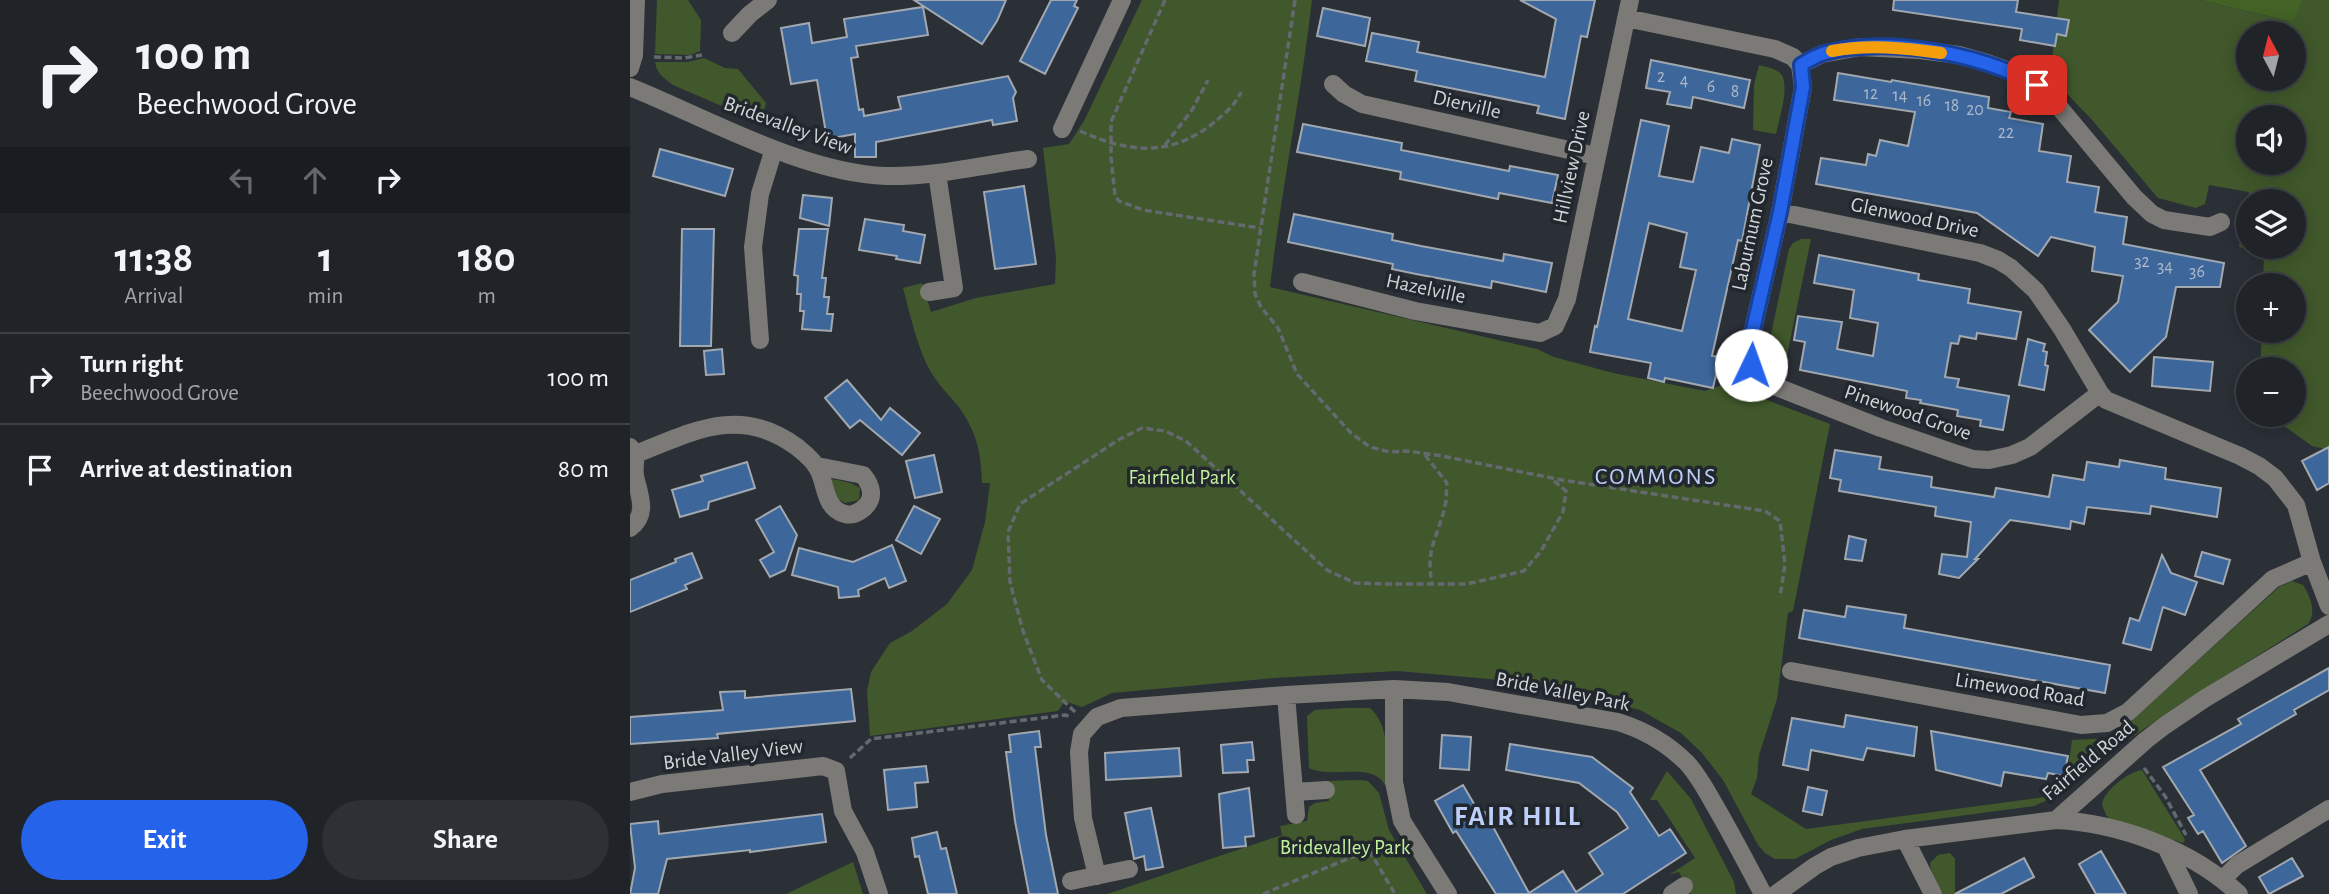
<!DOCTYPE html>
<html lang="en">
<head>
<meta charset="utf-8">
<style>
  body { margin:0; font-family:"Alegreya Sans",sans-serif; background:#2d3035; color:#f1f3f6; height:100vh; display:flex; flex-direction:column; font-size:26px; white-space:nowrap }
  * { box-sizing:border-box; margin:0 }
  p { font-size:23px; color:#a2a4a8 }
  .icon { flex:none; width:38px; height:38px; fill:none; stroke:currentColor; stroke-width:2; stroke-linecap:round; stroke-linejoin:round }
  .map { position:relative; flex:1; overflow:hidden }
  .side { display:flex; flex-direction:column; background:#202429; width:630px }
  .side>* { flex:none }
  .top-card { background:#202429; color:#f1f3f6; overflow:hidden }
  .needle { width:46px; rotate:353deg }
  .tools { position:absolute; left:1606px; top:21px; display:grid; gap:14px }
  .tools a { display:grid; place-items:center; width:70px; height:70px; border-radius:50%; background:#202429; box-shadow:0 4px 18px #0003,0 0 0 2px #3d4146; font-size:35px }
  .pin { position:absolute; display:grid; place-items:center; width:60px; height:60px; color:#fff; margin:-30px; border-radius:14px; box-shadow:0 4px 10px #0006 }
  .me { position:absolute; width:77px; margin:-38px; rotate:3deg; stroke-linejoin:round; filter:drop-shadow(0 0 5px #0008) }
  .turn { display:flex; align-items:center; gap:24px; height:147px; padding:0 21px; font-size:32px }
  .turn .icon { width:91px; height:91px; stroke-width:2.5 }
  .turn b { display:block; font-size:49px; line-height:60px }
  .lanes { display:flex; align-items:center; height:66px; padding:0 21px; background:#0003; justify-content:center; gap:35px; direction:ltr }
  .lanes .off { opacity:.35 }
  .eta { display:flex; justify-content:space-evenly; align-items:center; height:119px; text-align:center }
  .eta b { font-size:42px; font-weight:600; line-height:49px }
  .button { display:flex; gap:14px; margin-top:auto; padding:14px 21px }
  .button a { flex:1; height:80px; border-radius:42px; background:#2563eb; color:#fff; font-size:28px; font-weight:600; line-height:80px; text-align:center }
  .button a+a { background:#2d3035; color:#f1f3f6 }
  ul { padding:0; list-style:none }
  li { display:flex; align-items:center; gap:21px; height:91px; padding:0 21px; border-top:2px solid #3d4146 }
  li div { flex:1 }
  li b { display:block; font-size:26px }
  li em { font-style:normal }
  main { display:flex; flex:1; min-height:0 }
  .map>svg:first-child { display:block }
  .green { fill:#40582b; fill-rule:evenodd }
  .forest { fill:#436226 }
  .building { fill:#3d669a; stroke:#a1a8b0; stroke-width:2; fill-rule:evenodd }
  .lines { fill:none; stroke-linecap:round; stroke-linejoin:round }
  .path { stroke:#64686f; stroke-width:3.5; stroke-dasharray:7 3.5; stroke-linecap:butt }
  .minor { stroke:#7c7a76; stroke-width:18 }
  .route-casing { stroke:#184099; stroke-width:18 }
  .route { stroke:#2563eb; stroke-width:12 }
  .slow { stroke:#f59e0b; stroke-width:12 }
  .labels { text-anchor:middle; stroke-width:7; stroke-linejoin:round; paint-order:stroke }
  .number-label { font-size:18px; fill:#adb9ca }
  .street-label { font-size:21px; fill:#d2d5da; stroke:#22272d }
  .park-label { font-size:21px; fill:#c1f29a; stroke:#22272d }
  .quarter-label { font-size:24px; letter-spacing:2px; fill:#bdcff8; stroke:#22272d }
  .district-label { font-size:28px; font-weight:bold; letter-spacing:2px; fill:#bdcff8; stroke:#22272d }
</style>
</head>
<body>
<main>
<section class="side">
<div class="top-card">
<div class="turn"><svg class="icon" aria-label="right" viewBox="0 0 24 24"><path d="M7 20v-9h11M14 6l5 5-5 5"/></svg><div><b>100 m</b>Beechwood Grove</div></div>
<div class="lanes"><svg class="icon off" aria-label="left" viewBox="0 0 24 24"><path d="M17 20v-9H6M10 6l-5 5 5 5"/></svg><svg class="icon off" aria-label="ahead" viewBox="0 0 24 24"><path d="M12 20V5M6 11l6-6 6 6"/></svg><svg class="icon" aria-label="right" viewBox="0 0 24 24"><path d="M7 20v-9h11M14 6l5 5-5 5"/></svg></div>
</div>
<div class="eta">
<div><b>11:38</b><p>Arrival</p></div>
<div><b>1</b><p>min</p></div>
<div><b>180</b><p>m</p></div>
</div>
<ul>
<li><svg class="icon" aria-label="right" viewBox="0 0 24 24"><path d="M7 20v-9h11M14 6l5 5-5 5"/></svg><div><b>Turn right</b><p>Beechwood Grove</p></div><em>100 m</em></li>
<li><svg class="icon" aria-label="arrive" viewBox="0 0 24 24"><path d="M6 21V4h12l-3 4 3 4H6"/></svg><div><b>Arrive at destination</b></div><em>80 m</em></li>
</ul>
<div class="button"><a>Exit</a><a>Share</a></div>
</section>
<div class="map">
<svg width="1699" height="894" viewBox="0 0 1699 894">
  <rect width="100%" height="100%" fill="#2b3037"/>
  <path class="green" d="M27,0H58L71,20L70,51L60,55L25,54Z
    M512,0H682C671,96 651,191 640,287L907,349L924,357L983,373L1075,391L1103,381L1137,400L1200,424L1163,611L1158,613L1147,699L1129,755L1127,778L1121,794L1176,829L1423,796L1428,788L1436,783L1442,740L1481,738L1484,744L1424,797L1404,806L1232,829L1201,840L1165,859H1145L1135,853L1128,845L1093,780L1072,753L1051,733L1010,710L921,688L860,679L767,671L644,678L482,693L452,707L435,701L428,711L240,736L237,691L241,672L260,643L282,631L317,604L342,570L355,522L360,483H352C351,452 347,432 328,406C317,393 306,382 298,367C286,342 280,314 273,288L292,283L301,312L346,298L425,284L426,257L413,148L439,144L454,121Z
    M1429,0H1570L1661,22L1673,0H1699V450L1682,446L1639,415H1664V369H1630L1632,331H1664V285H1633L1634,252L1609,247L1619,192L1579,185L1575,204L1566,208L1528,198L1463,121L1420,76ZM1619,33H1664V79H1619ZM1619,117H1664V163H1619ZM1619,201H1664V247H1619Z
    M74,58L95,68L108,69L136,103L131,123L43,85C34,78 27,74 25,62H58Z
    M1129,65C1135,67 1145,68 1150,73C1161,84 1149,119 1146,134L1123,130L1124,85Z
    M1171,239H1181L1154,370L1145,367L1138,359L1140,339L1159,249L1163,243Z
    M202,479L221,483L230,488L229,500L215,503L208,499L200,482Z
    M1662,581L1673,585C1680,596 1687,612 1678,624L1547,706L1498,740L1491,730L1649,587Z
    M716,708H740C761,727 756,760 757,787C754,784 752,780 749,778C733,765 699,778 679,768L677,716L685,710Z
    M1512,770L1553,836L1555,840L1553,843L1480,819L1476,815L1472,804C1475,790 1498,772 1512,770Z
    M1037,771L1061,799L1104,882L1106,894H1061L1049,872L1039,875L1065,858L1027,800H1020Z
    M730,780L738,781L749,793L759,830L797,894H477L652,835L650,826L677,821L679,807L685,803L699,801L697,781Z
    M1320,853L1325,859V894H1313L1301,870L1300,863L1308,855Z
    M223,862L233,894H156Z"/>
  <path class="forest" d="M1570,0H1673L1662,22Z"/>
  <path class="building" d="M284,0H376L367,21L352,44Z
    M421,0H447L444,6L448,8L415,74L390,61Z
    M890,0H965L957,37L951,36L935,119L907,113L909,106L785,81L787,71L736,61L742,33L789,42L787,52L915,77L926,19Z
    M1264,0H1388L1386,12L1439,20L1436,36L1427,34L1425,46L1390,40L1392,29L1263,10Z
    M293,7L298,35L226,46L228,57L221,58L229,110L233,109L234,116L271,109L268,97L378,76L386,92L383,98L387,121L363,125L362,120L246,142V157H225V134L197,139L187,80L161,84L151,28L179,23L182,43L217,37L214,19Z
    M693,8L740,18L735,46L687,36Z
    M1021,60L1120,80L1114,108L1063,97L1061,108L1037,104L1040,92L1016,88Z
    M1208,73L1261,82L1262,80L1359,97L1358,108L1381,112L1379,118L1413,124L1409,151L1441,156L1437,182L1469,187L1465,212L1497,217L1493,244L1594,263L1590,287H1546L1536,337L1500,372L1459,330L1488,302L1493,276L1462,271L1465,247L1421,237L1408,256L1347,213L1186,184L1191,158L1236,165L1238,154L1246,156L1250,140L1278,146L1285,112L1204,100Z
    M1011,120L1039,126L1029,176L1063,182L1071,147L1099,153L1102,139L1130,145L1112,241L1108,240L1082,356L1090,357L1083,388L1035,378L1034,382L1018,378L1021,363L960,352L965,326L967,327ZM1019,223L1057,233L1050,267L1066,270L1052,331L998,319Z
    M673,124L772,143L771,150L879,171L880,166L928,175L922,203L869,193L868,199L770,179L771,172L667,152Z
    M30,149L103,169L95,196L23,176Z
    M394,186L406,264L365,269L354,192Z
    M173,195L202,198L199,226L170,218Z
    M664,214L763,234L762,240L791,246L873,261L874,254L922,263L916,292L862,281L861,288L786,274L762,269L763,264L658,242Z
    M235,219L274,225L273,231L295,235L290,263L266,259L267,256L229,250Z
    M52,229H84L81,346H50Z
    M169,229H198L192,278H196L194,297H199L197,314H203L201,331L172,329L174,311H170L171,294H167L168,276L164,275Z
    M1189,255L1289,274L1288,280L1340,289L1338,303L1391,312L1386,339L1347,333L1346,339L1330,336L1328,344L1321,343L1315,377L1329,379L1327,387L1379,396L1373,430L1350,426L1351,420L1327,416L1328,410L1290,403L1291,400L1276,398L1277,391L1170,370L1175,342L1164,340L1168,316L1212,322L1207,349L1243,356L1248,323L1220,318L1224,290L1184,283Z
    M1398,339L1415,344L1413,351L1417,352L1415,365L1418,366L1414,390L1389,385Z
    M92,349L94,374L76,375L74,351Z
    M1524,357L1583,362L1580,391L1522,386Z
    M217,380L251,420L260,408L290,433L272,455L230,420L220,428L195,398Z
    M1699,447V483L1687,490L1672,461Z
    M1205,450L1251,457L1249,469L1302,477L1301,487L1364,497L1366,488L1419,497L1423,475L1454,480L1457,462L1489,467L1490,460L1536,468L1535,479L1591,488L1587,517L1521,506L1520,514L1457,507L1454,524L1441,521L1440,529L1380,520L1345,559H1348L1329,578L1309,574L1312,554L1337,557L1341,522L1305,516L1306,507L1209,491L1211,480L1200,478Z
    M304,455L312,492L285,498L276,461Z
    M117,462L125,488L79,502L78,509L50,517L42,490L73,481L71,476Z
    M150,506L167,535L155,570L140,577L130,560L144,552L126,520Z
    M284,506L310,519L291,554L266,540Z
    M1219,536L1236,540L1232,561L1215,559Z
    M262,545L276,581L259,588L255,578L228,590L229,596L209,598L208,587L162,575L169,548L223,562Z
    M1572,552L1600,560L1593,584L1565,576Z
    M62,553L72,578L55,585L57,589L0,612V580L46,562L45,559Z
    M1532,555L1541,573L1567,582L1555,615L1533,607L1521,650L1493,643L1500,618L1509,621Z
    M1217,606L1276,615L1274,628L1480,665L1475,693L1169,638L1174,610L1215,617Z
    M1699,668V690L1664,710L1666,714L1570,770L1616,846L1592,863L1573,831L1568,834L1558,818L1564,815L1533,767L1611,724L1608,719Z
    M221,689L225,721L87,734L88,738L0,744V717L93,710L90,692L115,691V698Z
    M1216,715L1287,727L1284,756L1237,748L1233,760L1181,750L1178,770L1153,765L1162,718L1214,727Z
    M409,731L411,747H405L416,835L428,894H399L385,821L376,752H381L379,735Z
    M1301,731L1438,756L1434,776L1418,773L1416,779L1374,772L1371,786L1306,770Z
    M812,735L841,737L839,770L810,768Z
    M622,742L624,760H617L618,772L593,773L591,745Z
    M880,744L962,757L1003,788L1000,792L1029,836L1040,829L1056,853L993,894H866L826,831L823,833L805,801L833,785L850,814L855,812L899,893L933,871L946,892L973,874L959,853L998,828L987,812L949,783L876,770Z
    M549,748L551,776L476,780L475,753Z
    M296,766L298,782L285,783L287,807L258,810L254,770Z
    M1178,787L1197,791L1192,815L1173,811Z
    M619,788L624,836L615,837L616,846L593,848L589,794Z
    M521,808L533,867L516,870L514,856L504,859L495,813Z
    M192,814L196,842L120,852V850L37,859L28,894H0L5,868L0,824L28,821L29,834Z
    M307,832L311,849L316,848L327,894H298L289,856L285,857L282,838Z
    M1471,851L1496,894H1466L1449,864Z
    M1394,858L1404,877L1371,894H1325Z
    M1662,858L1673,876L1639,894L1629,877Z"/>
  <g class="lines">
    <path class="path" d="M535,0L481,122V157L485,196L489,201L513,210L630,228
      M665,0L624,274L625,294L631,307L648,328L667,374L721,433L740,447L760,452L777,451L812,456L932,480L1135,511L1150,521L1155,564L1150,597
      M24,57L54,58L72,55
      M450,131C497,152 538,158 582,124C593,115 605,106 611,92
      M535,145L562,110L578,80
      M795,455L817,483C816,490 817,499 815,506C808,537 795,549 802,583
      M445,712L412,680L393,631L380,582L378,532L390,504L490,439L512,428L535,431L556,441L697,570L725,583L758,584H837L894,571L911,551L933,512L936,491L922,479
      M220,758L241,739L435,715L441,717
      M1514,768L1535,796L1556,835
      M633,894L739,850L765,894"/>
    <path class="minor" d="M996,18L1145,49L1163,57L1170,65
      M102,33L120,14L138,0
      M1170,65L1173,87L1150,212L1119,347C1120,365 1124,374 1139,384L1251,428L1324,453L1343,459L1359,460L1382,455L1400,447L1470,393
      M1170,65L1192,54L1230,47L1290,50L1329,55L1357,63L1385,73L1414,89L1504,197L1522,214L1534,220L1580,227L1591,222
      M0,68L4,55L6,0
      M703,84L714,94L732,104L966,156
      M0,87C77,118 173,173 256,176C304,177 351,165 398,159
      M432,129L492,0
      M1150,212L1350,253L1368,260L1381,268L1406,291L1432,329L1470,393L1476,400L1610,456L1629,466L1645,478L1666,505L1682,562L1699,606
      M672,282L785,311L910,333L925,326L937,299L1000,0
      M299,292L324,288L307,173
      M130,340L123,247L130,194L144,149
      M0,447L6,454C64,431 110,405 167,447C173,452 182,459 186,466C197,480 192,508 215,514C222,516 228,513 234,508C245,498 242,486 233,475L187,466
      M0,528C19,514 9,495 5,476C4,469 5,461 6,454
      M1161,671L1451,725L1477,723L1498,712L1643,579L1682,562
      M764,689V782L772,821L818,894
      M656,695L666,815
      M0,792L32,784L193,766L206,771L213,811L235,852L249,894
      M664,792L696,790
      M1426,820C1490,823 1562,850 1609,894
      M1275,839L1303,894
      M1537,849L1559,894
      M467,876L453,818L449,752L452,734L467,717L491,708L656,695L764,689L818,692L988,722C1014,730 1038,744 1057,763C1068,775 1076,790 1084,804C1101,833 1117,864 1133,894
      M1593,879L1607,865L1699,809
      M441,881L499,869
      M1042,894L1054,886
      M1146,894L1185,866L1201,857L1228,848L1275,839L1426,820L1516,740L1534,726L1574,699L1699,624"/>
  </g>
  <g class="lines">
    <defs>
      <path id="route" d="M1121,365L1119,347L1150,212L1173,87L1171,65C1179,60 1187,55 1195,53C1259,36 1351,54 1407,85"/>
    </defs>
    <use href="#route" class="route-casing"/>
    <use href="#route" class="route"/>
    <path class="slow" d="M1202,51C1238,44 1275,48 1311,53"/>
  </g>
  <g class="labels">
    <g class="number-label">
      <text x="1031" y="82">2</text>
      <text x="1054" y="86">4</text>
      <text x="1081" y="92">6</text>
      <text x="1105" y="97">8</text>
      <text x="1241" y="99">12</text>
      <text x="1270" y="101">14</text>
      <text x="1294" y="106">16</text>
      <text x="1322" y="111">18</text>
      <text x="1345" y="115">20</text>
      <text x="1376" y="138">22</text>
      <text x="1512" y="267">32</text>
      <text x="1535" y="272">34</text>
      <text x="1567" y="277">36</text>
    </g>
    <g class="street-label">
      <text transform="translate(837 104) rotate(13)" y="7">Dierville</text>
      <text transform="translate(158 125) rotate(20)" y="7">Bridevalley View</text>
      <text transform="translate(941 167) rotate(-78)" y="7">Hillview Drive</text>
      <text transform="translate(1285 217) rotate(12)" y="7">Glenwood Drive</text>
      <text transform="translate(1122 224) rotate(-78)" y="7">Laburnum Grove</text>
      <text transform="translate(796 288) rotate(12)" y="7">Hazelville</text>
      <text transform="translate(1278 412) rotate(19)" y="7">Pinewood Grove</text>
      <text transform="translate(1390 689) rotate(9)" y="7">Limewood Road</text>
      <text transform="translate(933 691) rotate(11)" y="7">Bride Valley Park</text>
      <text transform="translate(103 754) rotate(-7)" y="7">Bride Valley View</text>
      <text transform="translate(1458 760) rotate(-40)" y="7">Fairfield Road</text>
    </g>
    <g class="park-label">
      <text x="552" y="484">Fairfield Park</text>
      <text x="715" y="854">Bridevalley Park</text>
    </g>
    <g class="quarter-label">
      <text x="1026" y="484">COMMONS</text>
    </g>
    <g class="district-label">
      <text x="888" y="825">FAIR HILL</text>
    </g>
  </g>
</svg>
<div class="tools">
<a><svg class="needle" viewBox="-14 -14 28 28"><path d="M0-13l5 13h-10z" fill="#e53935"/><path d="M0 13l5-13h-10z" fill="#a2a4a8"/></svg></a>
<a><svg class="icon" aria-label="sound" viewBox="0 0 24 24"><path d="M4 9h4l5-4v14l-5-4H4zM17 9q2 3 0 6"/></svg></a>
<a><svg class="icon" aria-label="layers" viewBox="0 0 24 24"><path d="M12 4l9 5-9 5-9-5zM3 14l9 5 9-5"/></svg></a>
<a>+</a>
<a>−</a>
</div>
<div class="pin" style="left:1407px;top:85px;background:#d93025"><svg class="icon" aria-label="arrive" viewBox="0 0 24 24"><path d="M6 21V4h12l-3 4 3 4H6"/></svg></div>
<svg class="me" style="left:1121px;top:365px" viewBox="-20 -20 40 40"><circle r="19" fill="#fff"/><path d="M0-13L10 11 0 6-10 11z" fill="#2563eb"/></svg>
</div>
</main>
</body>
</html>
